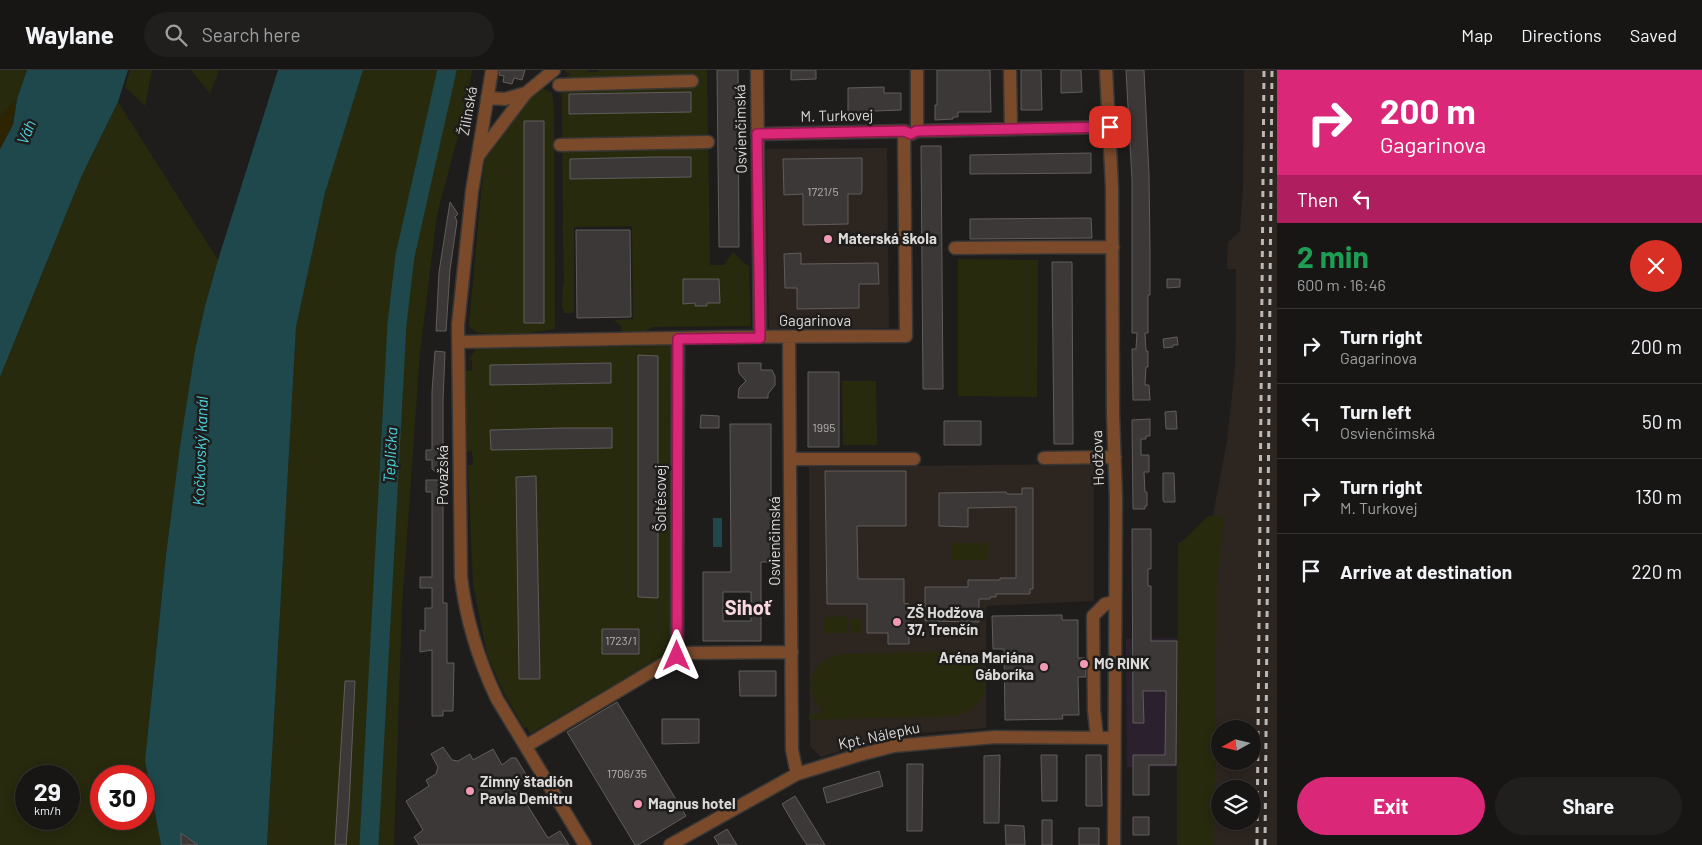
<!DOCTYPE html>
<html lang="en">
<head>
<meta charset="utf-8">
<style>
  body { margin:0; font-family:Barlow,sans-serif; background:#201f1e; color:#f1f3f6; height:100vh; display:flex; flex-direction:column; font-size:19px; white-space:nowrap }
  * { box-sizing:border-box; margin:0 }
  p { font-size:16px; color:#9e9fa0 }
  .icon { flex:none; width:28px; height:28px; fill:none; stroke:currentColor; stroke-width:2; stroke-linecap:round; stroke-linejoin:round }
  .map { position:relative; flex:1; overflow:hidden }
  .panel { display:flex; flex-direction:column; background:#171615; width:425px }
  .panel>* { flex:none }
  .top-card { background:#db2777; color:#fff; overflow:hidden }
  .needle { width:32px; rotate:262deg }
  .tools { position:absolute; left:1211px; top:650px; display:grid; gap:10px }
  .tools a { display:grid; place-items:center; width:50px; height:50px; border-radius:50%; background:#171615; box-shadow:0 2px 12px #0003,0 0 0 1px #363534; font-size:25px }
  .speed { position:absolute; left:15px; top:695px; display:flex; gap:10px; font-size:25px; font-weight:700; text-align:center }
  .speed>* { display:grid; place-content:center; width:65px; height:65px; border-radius:50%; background:#171615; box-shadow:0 2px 12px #0003,0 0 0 1px #363534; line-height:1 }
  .speed small { font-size:12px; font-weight:400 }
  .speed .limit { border:8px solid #d22; background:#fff; color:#111 }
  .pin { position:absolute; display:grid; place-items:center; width:42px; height:42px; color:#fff; margin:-21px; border-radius:10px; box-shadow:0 2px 8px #0006 }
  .me { position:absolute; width:55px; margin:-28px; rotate:0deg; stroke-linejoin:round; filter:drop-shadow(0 0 4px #0008) }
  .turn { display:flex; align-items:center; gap:18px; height:105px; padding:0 20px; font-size:22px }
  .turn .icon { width:65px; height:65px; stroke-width:2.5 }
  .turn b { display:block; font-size:35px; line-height:42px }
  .then { display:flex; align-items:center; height:48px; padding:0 20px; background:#0003; gap:10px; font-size:19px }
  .round { display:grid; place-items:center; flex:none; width:52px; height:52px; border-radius:26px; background:#201f1e }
  .headline { display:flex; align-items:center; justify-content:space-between; height:85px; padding:0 20px }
  h1 { font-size:30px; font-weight:700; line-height:38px; color:#1e9e55 }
  .cta { display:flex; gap:10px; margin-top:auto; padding:10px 20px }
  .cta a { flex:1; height:58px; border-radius:30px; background:#db2777; color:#fff; font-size:20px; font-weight:700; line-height:58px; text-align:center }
  .cta a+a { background:#201f1e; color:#f1f3f6 }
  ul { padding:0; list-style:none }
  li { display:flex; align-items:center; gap:15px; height:75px; padding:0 20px; border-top:1px solid #363534 }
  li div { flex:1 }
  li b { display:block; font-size:19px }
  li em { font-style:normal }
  header { display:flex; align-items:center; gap:30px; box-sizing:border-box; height:70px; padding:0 25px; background:#171615; border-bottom:1px solid #363534 }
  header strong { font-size:24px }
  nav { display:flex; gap:28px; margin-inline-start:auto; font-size:18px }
  .search { width:350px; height:45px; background:#201f1e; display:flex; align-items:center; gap:12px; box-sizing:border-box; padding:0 18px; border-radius:28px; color:#9e9fa0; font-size:19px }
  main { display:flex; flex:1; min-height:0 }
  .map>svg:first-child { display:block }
  .industrial { fill:#2b202e }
  .built { fill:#2d2520; fill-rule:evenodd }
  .green { fill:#282a0e; fill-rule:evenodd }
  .sand { fill:#2c2403 }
  .water { fill:#1e484b }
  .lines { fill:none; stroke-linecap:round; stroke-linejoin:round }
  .river { stroke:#1e484b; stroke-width:19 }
  .building { fill:#3b3837; stroke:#605d5c; fill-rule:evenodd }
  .minor-casing { stroke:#393736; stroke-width:15 }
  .minor { stroke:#7a4a2a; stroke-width:12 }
  .rail { stroke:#bbb9b8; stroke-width:3; stroke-dasharray:6 6; stroke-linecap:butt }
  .route-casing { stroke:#8e194d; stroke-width:12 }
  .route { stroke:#db2777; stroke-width:9 }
  .poi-dot { fill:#f09ab6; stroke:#1f1d1c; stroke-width:2 }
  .labels { text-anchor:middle; stroke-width:5; stroke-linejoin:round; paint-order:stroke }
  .number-label { font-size:12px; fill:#b4b2b0 }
  .street-label { font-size:15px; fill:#dcdad9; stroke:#1f1d1c }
  .poi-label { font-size:15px; font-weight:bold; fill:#dcdad9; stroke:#1f1d1c; text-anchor:start }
  .water-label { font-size:16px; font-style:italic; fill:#4bd5e0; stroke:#1f1d1c }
  .district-label { font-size:20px; font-weight:bold; fill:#fad8e2; stroke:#1f1d1c }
</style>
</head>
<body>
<header>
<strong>Waylane</strong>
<div class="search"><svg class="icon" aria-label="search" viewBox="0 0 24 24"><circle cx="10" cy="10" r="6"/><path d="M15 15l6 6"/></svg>Search here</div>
<nav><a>Map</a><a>Directions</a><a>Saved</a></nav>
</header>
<main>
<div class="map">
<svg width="1277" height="775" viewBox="0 0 1277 775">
  <rect width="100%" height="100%" fill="#1f1d1c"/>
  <path class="industrial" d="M1177,568L1178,697H1127L1126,569Z"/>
  <path class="built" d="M1244,0H1277V775H1177L1178,474L1212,450L1227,371L1235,296L1236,261V199H1227L1228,172L1240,161L1243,117ZM1220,659H1252V691H1220ZM1220,719H1252V751H1220Z
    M887,78L889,258L769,259L766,79Z
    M1094,394V531L986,536V658L891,665L821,687L810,676L809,397Z"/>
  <path class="green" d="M0,0H27L17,29L0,47Z
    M130,0H152L145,36L125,17Z
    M191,0H219L210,24Z
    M363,0H472L465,39L437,145L420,282L402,537L394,775H267L296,257L325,123Z
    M566,0H587L588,2H597L600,0H707L710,195H724L733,182L746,195H749L751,256L652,257L643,263L621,264L622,257L614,250L633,249L632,156L574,157V243H564V239L562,238L563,215L564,214L563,159L562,158L563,154L562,19L567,7L570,4L564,1Z
    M542,18L552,23L554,37L555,259L516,265L478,263L474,261L469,256L481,122L485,87L503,56L521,34Z
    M118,32L218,190L205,236L180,376L166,485L145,691L161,775H0V307L82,105ZM26,706H69V749H26ZM101,706H144V749H101Z
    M958,189L1038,190L1037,327L958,326Z
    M672,276L671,568L664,585L530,664L527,657L524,658L503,621L487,585L473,514L468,395H473L472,381L465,382L464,300L472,301V290L469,289L476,279Z
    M842,311H876L877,375H843Z
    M1208,446H1224L1217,512L1214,775H1177L1178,474L1184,470Z
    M951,473H989L988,490H951Z
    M847,546V563H824V547Z
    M862,548V563H851L850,549Z
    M953,581C996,585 996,643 952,646L809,650V644L824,643C802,619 809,590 842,584Z"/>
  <path class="sand" d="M17,29L13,55L0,79V47Z"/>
  <path class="water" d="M27,0H128L118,32L82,105L0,307V79L13,55L17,29Z
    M278,0H363L325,123L296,257L267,775H192C191,770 188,766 183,766L181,775H161L145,691L166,485L180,376L195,281L205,236L218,190Z
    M713,448H722V477H713Z"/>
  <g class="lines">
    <path class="river" d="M369,775L397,254L405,186L447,0"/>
  </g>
  <path class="building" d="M500,0H525L522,10L514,8L512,14L503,12L504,6L499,5Z
    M717,0H738L739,177H719Z
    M791,0H816V9L791,10Z
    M937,0H990L991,42H958V47H953V49L935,50V35H937Z
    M1021,0H1041L1042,40H1021Z
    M1061,0H1081L1082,22L1061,23Z
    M1126,0H1144L1149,105L1150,180V225H1148V263H1145L1146,281H1148V297H1146L1145,315H1149L1150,330H1133L1132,279H1136L1137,263H1132V110Z
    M884,17V23H901V40L848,42V18Z
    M691,22V42L569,44V24Z
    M524,51H544V253H524Z
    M921,76H941L943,319H923Z
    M1091,83V103L970,104V85Z
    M653,87H691V107L570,109V89Z
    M862,88V120L861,124H848V154L803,155V124L784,125L783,89Z
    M450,132L458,144L455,147L457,151L450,200L446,261H436L439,202Z
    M1091,148L1092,168L970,169V149Z
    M576,160H630L631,247L577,248Z
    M801,183V194L878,193L879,214H859V238L797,239V218H785L784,184Z
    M1052,192H1072L1073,374H1054Z
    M683,209H719L720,233H707V236H695V233L683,234Z
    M1167,209H1180V217L1167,218Z
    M1177,267L1178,275H1173V277L1164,278L1163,269Z
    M435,281L445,282L443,330V408L432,399V390H426V380H432V321Z
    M638,285L658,286V528L638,527Z
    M611,293V313L490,315V295Z
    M738,293H761V300H772L775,306V315L768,324V328H738L739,318L746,311L739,303Z
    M808,302H839V377H808Z
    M1176,341L1177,359H1166L1165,342Z
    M701,345L719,346V358H700Z
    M1150,349V366H1146V369H1141V385H1149V402H1144L1145,422H1147V436H1145V439H1133L1132,350Z
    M944,351H981V375H944Z
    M730,354H771V492H761V571H703V502H731ZM723,522H751V551H723Z
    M563,358H612V378L491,380L490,360Z
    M825,401H906V456H857L858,509H904V533L909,534V574H888V563H867V534H827Z
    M1163,403H1174L1175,432H1164L1163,430Z
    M536,406L540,609H519L516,407Z
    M426,410H443V533H447V593H454L453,641H443V646H432V580L420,582V560L425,561V538H432V518H420V507H432V422H426Z
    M1022,418H1033V519H1030V524H996V527H990V529H979V552L925,551V517H968V510H1000V508H1016V437L968,438V457L939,456V423L1006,422L1007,424H1022Z
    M1132,459H1151V499H1148V516H1151V571H1177L1176,695H1149V725H1133V685H1165L1166,621H1143L1144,653H1133Z
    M1062,545V550H1078V588H1085L1086,607H1078L1079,645H1062L1063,649L1005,650L1004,579H993L992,546Z
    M602,559H639V584H602Z
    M739,601H776V626H740Z
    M345,611H355L349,737L346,775H335Z
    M617,632L686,746L638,775H635L567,662Z
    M662,649H699V673L662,674Z
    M443,677L452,690L458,691L470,684L473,690L493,679L502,695L511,688H516L529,709L516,717L548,768L560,761L569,775H419L414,767L423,760L406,731L429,716L426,710L436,704L438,697L431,684Z
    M1000,685L999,753H984V686Z
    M1041,685H1057V731H1042Z
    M1086,685H1101L1102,736H1086Z
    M907,694H923L922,761H907Z
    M879,701L883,716L827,733L823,718Z
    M795,726L825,775H807L799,763L782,734Z
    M1133,747H1149V765H1133Z
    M1042,750H1052V775H1042Z
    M1005,755L1024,756L1025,775H1006Z
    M1079,758H1099V775H1079Z
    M727,759L737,775H719L714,767Z
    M181,763L198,775H181Z"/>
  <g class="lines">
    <defs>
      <path id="minor" d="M492,0L472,121L458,255L461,507C466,550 478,589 497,629L585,775
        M757,0L760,267
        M1010,0L1011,59
        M1106,0L1112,117L1113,344L1116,429L1114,775
        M559,15L692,11
        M487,28L505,29L526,23
        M917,61V0
        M757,64L904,61L911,64L917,61L1110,57
        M560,75L708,72
        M478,86L526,23L554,0
        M955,178L1113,177
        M789,267L792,680L797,704
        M458,272L727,267L906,266L904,61
        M1044,388L1115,387
        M791,389H914
        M677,586L678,269
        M1097,667L1094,641L1093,546L1105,534L1115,532
        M526,676L677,586L689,583L792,582
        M670,775L797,704L859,685L894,676L995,667L1114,668"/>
    </defs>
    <use href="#minor" class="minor-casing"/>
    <use href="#minor" class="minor"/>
    <path class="rail" d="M1257,775L1264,0
      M1265,775L1272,0"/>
  </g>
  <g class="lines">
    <defs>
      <path id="route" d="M677,586L678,269L760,268L757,64L904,61L911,64L916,61L1110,57"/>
    </defs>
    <use href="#route" class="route-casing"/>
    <use href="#route" class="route"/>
  </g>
  <g class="poi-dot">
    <circle cx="828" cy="169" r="5"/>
    <circle cx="897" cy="552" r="5"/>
    <circle cx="1084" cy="594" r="5"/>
    <circle cx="1044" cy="597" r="5"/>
    <circle cx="470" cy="721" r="5"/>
    <circle cx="638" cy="734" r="5"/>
  </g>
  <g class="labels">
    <g class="number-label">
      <text x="823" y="126">1721/5</text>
      <text x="824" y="362">1995</text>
      <text x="621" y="575">1723/1</text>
      <text x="627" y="708">1706/35</text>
    </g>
    <g class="street-label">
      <text transform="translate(468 41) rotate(-80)" y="5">Žilinská</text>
      <text transform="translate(837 46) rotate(-1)" y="5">M. Turkovej</text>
      <text transform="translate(741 59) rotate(-91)" y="5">Osvienčimská</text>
      <text x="815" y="256">Gagarinova</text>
      <text transform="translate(1098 388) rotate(-92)" y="5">Hodžova</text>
      <text transform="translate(443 405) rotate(-90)" y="5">Považská</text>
      <text transform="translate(661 428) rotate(-90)" y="5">Šoltésovej</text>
      <text transform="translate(775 471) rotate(-90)" y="5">Osvienčimská</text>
      <text transform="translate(879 666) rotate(-12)" y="5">Kpt. Nálepku</text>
    </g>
    <g class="poi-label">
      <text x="838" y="174">Materská škola</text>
      <text x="907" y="548">ZŠ Hodžova<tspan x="907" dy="17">37, Trenčín</tspan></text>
      <text x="1034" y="593" text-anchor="end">Aréna Mariána<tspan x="1034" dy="17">Gáboríka</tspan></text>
      <text x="1094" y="599">MG RINK</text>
      <text x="480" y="717">Zimný štadión<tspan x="480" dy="17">Pavla Demitru</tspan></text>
      <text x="648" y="739">Magnus hotel</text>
    </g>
    <g class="water-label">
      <text transform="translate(26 62) rotate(-67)" y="6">Váh</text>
      <text transform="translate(200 381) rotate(-88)" y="6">Kočkovský kanál</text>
      <text transform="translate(390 385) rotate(-87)" y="6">Teplička</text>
    </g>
    <g class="district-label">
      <text x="748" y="545">Sihoť</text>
    </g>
  </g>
</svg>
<div class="tools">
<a><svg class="needle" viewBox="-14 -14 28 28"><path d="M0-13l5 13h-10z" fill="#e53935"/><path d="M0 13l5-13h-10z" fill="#9e9fa0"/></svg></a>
<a><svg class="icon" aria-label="layers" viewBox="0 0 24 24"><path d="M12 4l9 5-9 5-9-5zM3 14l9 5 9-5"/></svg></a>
</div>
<div class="speed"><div>29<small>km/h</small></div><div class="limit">30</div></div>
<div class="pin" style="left:1110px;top:57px;background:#d93025"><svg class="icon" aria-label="arrive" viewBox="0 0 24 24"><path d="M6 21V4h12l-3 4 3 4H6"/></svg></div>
<svg class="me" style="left:677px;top:586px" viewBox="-20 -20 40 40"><path d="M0-17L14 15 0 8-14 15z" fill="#db2777" stroke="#fff" stroke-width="4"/></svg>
</div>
<section class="panel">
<div class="top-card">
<div class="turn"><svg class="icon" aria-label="right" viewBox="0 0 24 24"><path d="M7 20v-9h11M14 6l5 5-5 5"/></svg><div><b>200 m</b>Gagarinova</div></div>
<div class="then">Then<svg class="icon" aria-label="left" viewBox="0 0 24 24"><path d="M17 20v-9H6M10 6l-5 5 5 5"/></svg></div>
</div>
<div class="headline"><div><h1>2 min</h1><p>600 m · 16:46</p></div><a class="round" style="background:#d93025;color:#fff"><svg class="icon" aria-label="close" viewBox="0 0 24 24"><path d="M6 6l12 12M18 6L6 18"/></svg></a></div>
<ul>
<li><svg class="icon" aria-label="right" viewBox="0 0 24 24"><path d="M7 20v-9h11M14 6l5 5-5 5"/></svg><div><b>Turn right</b><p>Gagarinova</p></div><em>200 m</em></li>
<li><svg class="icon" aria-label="left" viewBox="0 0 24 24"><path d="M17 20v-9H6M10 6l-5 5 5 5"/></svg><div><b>Turn left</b><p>Osvienčimská</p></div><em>50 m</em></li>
<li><svg class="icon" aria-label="right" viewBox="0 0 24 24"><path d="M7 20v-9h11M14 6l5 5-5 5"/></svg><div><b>Turn right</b><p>M. Turkovej</p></div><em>130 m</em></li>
<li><svg class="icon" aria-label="arrive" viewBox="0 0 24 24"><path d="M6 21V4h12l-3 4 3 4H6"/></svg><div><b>Arrive at destination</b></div><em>220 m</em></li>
</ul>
<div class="cta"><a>Exit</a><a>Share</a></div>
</section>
</main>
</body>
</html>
